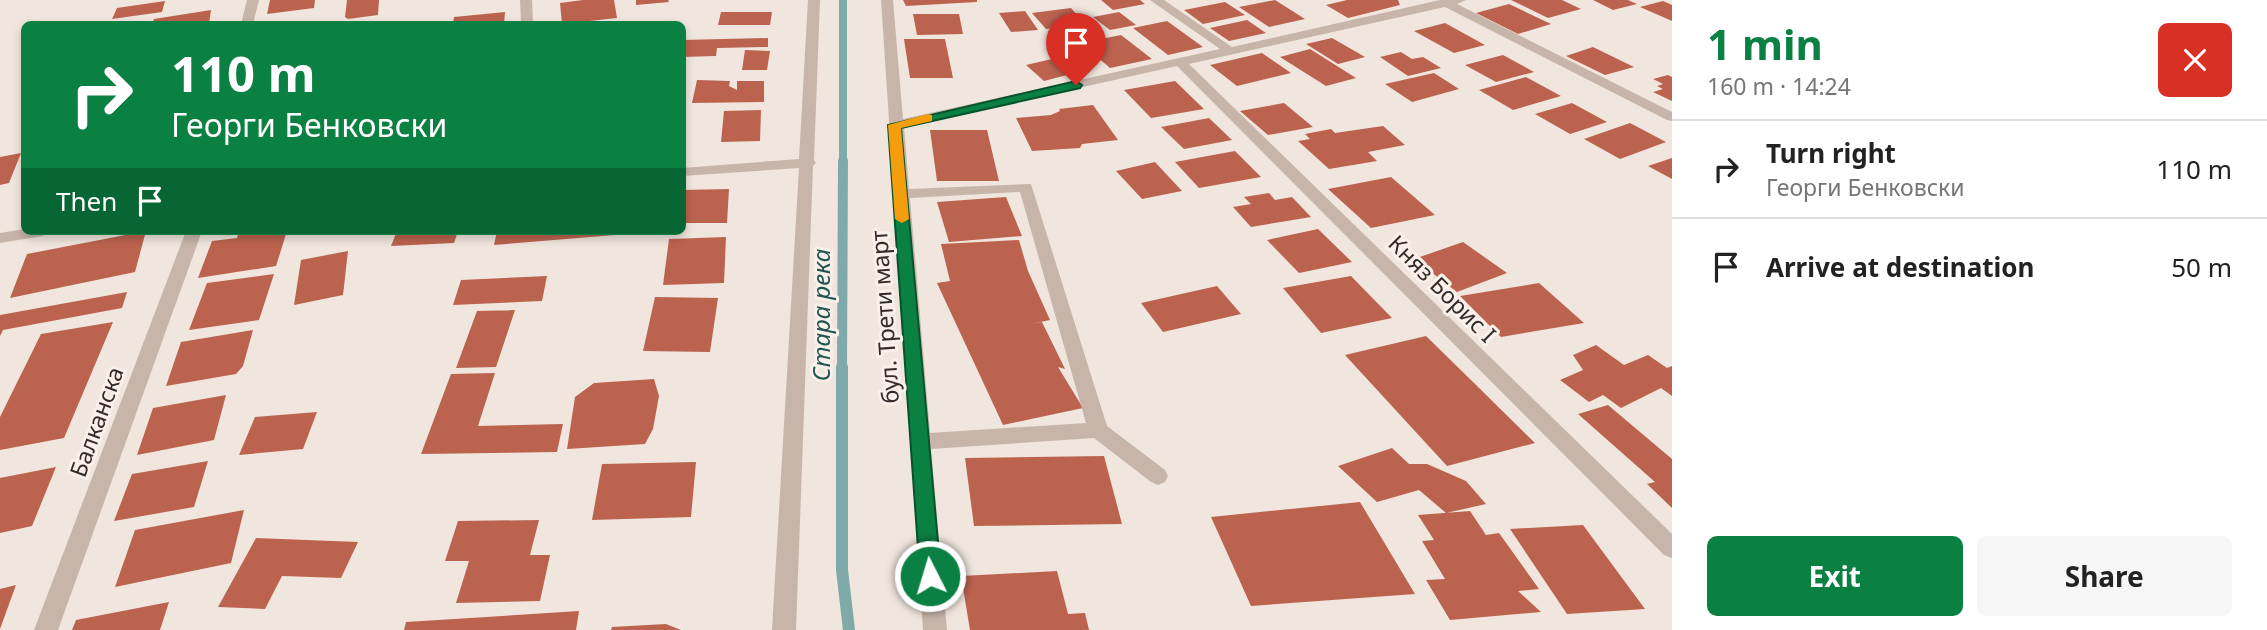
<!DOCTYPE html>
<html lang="en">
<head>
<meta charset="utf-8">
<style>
  body { margin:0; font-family:"Noto Sans",sans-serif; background:#f6f6f6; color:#222; height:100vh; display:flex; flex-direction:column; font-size:26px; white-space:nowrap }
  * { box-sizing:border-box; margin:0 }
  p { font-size:23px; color:#767676 }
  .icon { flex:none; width:38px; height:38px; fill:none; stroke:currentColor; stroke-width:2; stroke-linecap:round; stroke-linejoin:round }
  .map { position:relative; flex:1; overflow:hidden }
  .sheet { display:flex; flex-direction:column; background:#fff; width:595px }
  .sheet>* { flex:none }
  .guide { position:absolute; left:21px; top:21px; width:665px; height:214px; border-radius:10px; box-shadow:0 4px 10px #0003; background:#0b8043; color:#fff; overflow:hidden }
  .pin { position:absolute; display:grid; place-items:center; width:60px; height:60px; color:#fff; margin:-72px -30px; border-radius:50% 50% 50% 0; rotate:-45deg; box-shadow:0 0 7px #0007 }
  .pin .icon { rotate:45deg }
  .me { position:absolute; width:77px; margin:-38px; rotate:355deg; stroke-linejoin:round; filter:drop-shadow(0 0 5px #0008) }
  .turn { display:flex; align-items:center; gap:24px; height:147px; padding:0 35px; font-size:32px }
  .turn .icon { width:91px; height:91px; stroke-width:2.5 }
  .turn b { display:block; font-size:49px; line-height:60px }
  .then { display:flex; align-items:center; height:66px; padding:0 35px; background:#0003; gap:14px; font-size:26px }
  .round { display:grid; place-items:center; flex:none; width:74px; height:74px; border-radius:10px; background:#f6f6f6 }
  .summary { display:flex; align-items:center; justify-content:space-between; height:119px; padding:0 35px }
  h1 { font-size:42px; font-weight:700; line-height:52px; color:#0b8043 }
  .button { display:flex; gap:14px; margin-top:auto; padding:14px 35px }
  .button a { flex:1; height:80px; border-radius:10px; background:#0b8043; color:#fff; font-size:28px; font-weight:700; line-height:80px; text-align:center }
  .button a+a { background:#f6f6f6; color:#222 }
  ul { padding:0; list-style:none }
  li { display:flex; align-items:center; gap:21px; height:98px; padding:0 35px; border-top:2px solid #e0e0e0 }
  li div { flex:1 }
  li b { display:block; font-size:26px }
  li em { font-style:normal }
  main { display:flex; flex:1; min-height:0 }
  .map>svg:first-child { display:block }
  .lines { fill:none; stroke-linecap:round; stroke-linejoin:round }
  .stream-far2 { stroke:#7eabaa; stroke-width:8 }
  .stream-far1 { stroke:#7eabaa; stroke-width:10 }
  .stream { stroke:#7eabaa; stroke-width:12 }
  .building { fill:#bc634f }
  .minor { fill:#c7b5aa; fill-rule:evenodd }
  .route { fill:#0b8043; stroke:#07532c; stroke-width:2 }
  .slow { fill:#f59e0b }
  .labels { text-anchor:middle; stroke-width:6; stroke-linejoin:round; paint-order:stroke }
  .street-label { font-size:23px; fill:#352c29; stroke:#f8f0e9 }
  .water-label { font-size:24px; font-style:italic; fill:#225353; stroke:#f8f0e9 }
</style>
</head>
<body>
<main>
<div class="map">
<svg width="1672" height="630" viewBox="0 0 1672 630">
  <rect width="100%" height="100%" fill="#f0e6dd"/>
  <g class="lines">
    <path class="stream-far2" d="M843,162V0"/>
    <path class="stream-far1" d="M842,368L843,161"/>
    <path class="stream" d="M842,367V570L849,630"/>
  </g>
  <path class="building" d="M270,0H315L314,8L267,14Z
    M347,0H379L378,15L348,19L345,17Z
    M583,0H614L617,18L562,24L560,3Z
    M636,0H668L669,2L636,5Z
    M903,0H977V2L906,6Z
    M1101,0H1140L1145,4L1113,10Z
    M1275,0L1305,19L1269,27L1239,7Z
    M1347,0H1398L1400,5L1348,18L1326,5Z
    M1511,0H1562L1581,9L1548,18Z
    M1593,0H1628L1637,4L1613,10Z
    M165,1L162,12L112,19L117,8Z
    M1663,1L1672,5V21L1640,7Z
    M1225,2L1245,15L1203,24L1184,10Z
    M1509,4L1551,24L1518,34L1476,13Z
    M1071,8L1085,24L1046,29L1032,13Z
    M211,10L209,24H152L154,19Z
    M1025,11L1038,30L1011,32L999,13Z
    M505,12L504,24H453L454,17Z
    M721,12H772L770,25H718Z
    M1119,12L1136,25L1110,30L1093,17Z
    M913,14H959L963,34L917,35Z
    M1247,20L1266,33L1229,41L1210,28Z
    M1167,21L1203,47L1168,55L1133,28Z
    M1445,23L1485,45L1454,53L1414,31Z
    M1121,35L1152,59L1110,68L1081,43Z
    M768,38V47L717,48L716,56L682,57V40Z
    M1332,38L1365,57L1338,64L1306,44Z
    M904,39H945L953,78H910Z
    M1593,47L1634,67L1605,75L1566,56Z
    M1310,49L1356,78L1326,86L1280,57Z
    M745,50L770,51L767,70H742Z
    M1401,52L1412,59L1423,57L1441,68L1408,76L1380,57Z
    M1262,53L1291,73L1237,86L1210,65Z
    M1503,55L1534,72L1496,82L1465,65Z
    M1052,59L1071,74L1044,81L1026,65Z
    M1434,73L1459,89L1412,102L1385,84Z
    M1668,75L1672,77V101L1653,92L1663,89L1657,86L1663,84L1653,79Z
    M1526,77L1561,96L1513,110L1479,90Z
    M697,80L730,81L729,86L737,90V81H764V102L692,103Z
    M1175,81L1204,109L1151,118L1124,90Z
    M1284,103L1313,127L1268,135L1240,111Z
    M1572,103L1607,122L1570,134L1535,114Z
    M1093,105L1118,140L1082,144L1080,148L1032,151L1016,118L1051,115L1060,111L1059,109Z
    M761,110L760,141L721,142L724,111Z
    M1209,118L1232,140L1184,149L1161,127Z
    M1630,123L1666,142L1620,159L1584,139Z
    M1383,126L1405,145L1368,152L1377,161L1329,169L1298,141L1310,139L1305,134L1331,129L1335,133Z
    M930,130H987L999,181H937Z
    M1235,151L1261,177L1199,188L1175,162Z
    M21,153L9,183L0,185V157Z
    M1672,158V179L1648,166Z
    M1155,162L1182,191L1142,199L1116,171Z
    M1391,177L1435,215L1371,228L1328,189Z
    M729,189L727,223H682V190Z
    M1269,193L1275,200L1292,197L1311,217L1251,227L1233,207L1251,204L1244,197Z
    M1006,197L1022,236L949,242L937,202Z
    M1318,229L1352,262L1299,273L1267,240Z
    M146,231L135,272L10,298L27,254Z
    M239,231H287L276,266L198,278L212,241L237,238Z
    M397,231H458L454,243L391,246Z
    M497,231H627V234L494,245Z
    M726,237L724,283L663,285L669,239Z
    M1019,240L1028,271L1050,320L1031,324L1042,322L1065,369L1058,367L1083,408L1003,425L937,283L950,281L941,244Z
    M1463,242L1507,273L1457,292L1414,259Z
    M348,251L343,295L294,305L301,260Z
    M274,274L259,320L189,330L207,283Z
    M547,276L542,301L453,305L461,280Z
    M1351,276L1392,318L1321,333L1283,288Z
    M1539,283L1584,323L1501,337L1460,296Z
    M1217,286L1241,314L1163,332L1141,303Z
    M127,292L122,308L3,330L0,336V315Z
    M655,297L718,298L710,352L643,351Z
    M515,310L496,367L456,368L477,311Z
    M113,322L64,438L0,450V417L41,334Z
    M253,330L243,366L236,374L166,386L181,342Z
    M1426,336L1473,382L1535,443L1447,466L1345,355Z
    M1596,345L1624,365L1648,355L1667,368L1672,366V396L1661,388L1621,408L1603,395L1589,402L1560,380L1583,370L1573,355Z
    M495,373L478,426L563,424L557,452L421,454L451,374Z
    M654,379L659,396L653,429L645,444L567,449L575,397L594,383Z
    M226,395L214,440L137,455L153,408Z
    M1608,405L1672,459V508L1647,484L1655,482L1578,414Z
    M317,412L303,449L239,455L255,417Z
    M1392,448L1409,464H1427L1466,481L1486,504L1446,513L1419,490L1377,502L1338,466Z
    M1104,456L1122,524L974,526L965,458Z
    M208,461L194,507L114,521L132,474Z
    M696,462L691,517L592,520L602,464Z
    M56,467L32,526L0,533V478Z
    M1360,502L1415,594L1251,606L1211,517Z
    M244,510L231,563L115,587L135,530Z
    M1470,511L1486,535L1499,533L1539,589L1518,591L1541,612L1450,620L1426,580L1445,579L1422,541L1434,540L1418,515Z
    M539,520L530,555H550L540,601L456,603L469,561H445L458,521Z
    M1583,525L1645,609L1567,614L1510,529Z
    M256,538L358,542L341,578L282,576L265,609L218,607Z
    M1057,571L1068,614L1085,613L1089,630H970L961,576Z
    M16,585L0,629V589Z
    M169,602L160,630H72L76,620Z
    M579,611L576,630H404L406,622Z
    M666,624L681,630H611L612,627Z"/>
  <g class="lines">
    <path class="minor" d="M247,0H259L253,24H241Z
      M520,0H532L533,24H521Z
      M808,0H820L814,160L816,163L813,166L796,630H772L799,168L682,176V168L799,159Z
      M881,0H893L903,119L1220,49L1150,0H1164L1232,47L1440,0H1466L1457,4L1672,112V121L1667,120L1445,7L1189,64L1672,534V558L1664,555L1177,66L904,127L909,189L1031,184L1107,426L1165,470L1168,476L1165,482L1158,485L1151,482L1094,438L931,449L947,630H923ZM1020,192L1086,423L930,433L910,198Z
      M24,229L51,231L43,236L0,243V233Z
      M186,231H202L58,630H34Z"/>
  </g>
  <path class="route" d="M1076,81L1082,85L1080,88L901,128L941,576L938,583L930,586L923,583L920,576L888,125Z"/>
  <path class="slow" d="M928,114L932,115V121L901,128L909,219L902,223L895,219L888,125Z"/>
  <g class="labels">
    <g class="street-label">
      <text transform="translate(1442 289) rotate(45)" y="8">Княз Борис I</text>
      <text transform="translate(885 317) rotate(-94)" y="8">бул. Трети март</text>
      <text transform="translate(97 422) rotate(-70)" y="8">Балканска</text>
    </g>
    <g class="water-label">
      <text transform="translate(822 315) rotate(-90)" y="8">Стара река</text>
    </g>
  </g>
</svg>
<div class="pin" style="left:1076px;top:85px;background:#d93025"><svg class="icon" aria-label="arrive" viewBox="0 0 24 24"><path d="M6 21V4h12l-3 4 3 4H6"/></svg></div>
<svg class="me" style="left:930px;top:576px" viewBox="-20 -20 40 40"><circle r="17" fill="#0b8043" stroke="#fff" stroke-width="3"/><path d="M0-11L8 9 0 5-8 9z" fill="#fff"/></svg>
<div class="guide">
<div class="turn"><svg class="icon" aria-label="right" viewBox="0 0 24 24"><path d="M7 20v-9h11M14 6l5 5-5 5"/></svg><div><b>110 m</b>Георги Бенковски</div></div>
<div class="then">Then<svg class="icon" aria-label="arrive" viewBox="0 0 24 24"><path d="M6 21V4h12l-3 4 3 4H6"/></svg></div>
</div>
</div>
<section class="sheet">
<div class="summary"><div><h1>1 min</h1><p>160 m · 14:24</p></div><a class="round" style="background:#d93025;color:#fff"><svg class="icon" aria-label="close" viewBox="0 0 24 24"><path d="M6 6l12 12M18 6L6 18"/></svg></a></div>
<ul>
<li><svg class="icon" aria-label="right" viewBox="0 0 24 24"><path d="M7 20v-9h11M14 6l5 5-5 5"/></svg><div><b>Turn right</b><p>Георги Бенковски</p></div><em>110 m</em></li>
<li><svg class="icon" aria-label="arrive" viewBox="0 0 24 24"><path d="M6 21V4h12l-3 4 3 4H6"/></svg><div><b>Arrive at destination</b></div><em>50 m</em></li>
</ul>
<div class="button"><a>Exit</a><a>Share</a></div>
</section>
</main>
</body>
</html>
